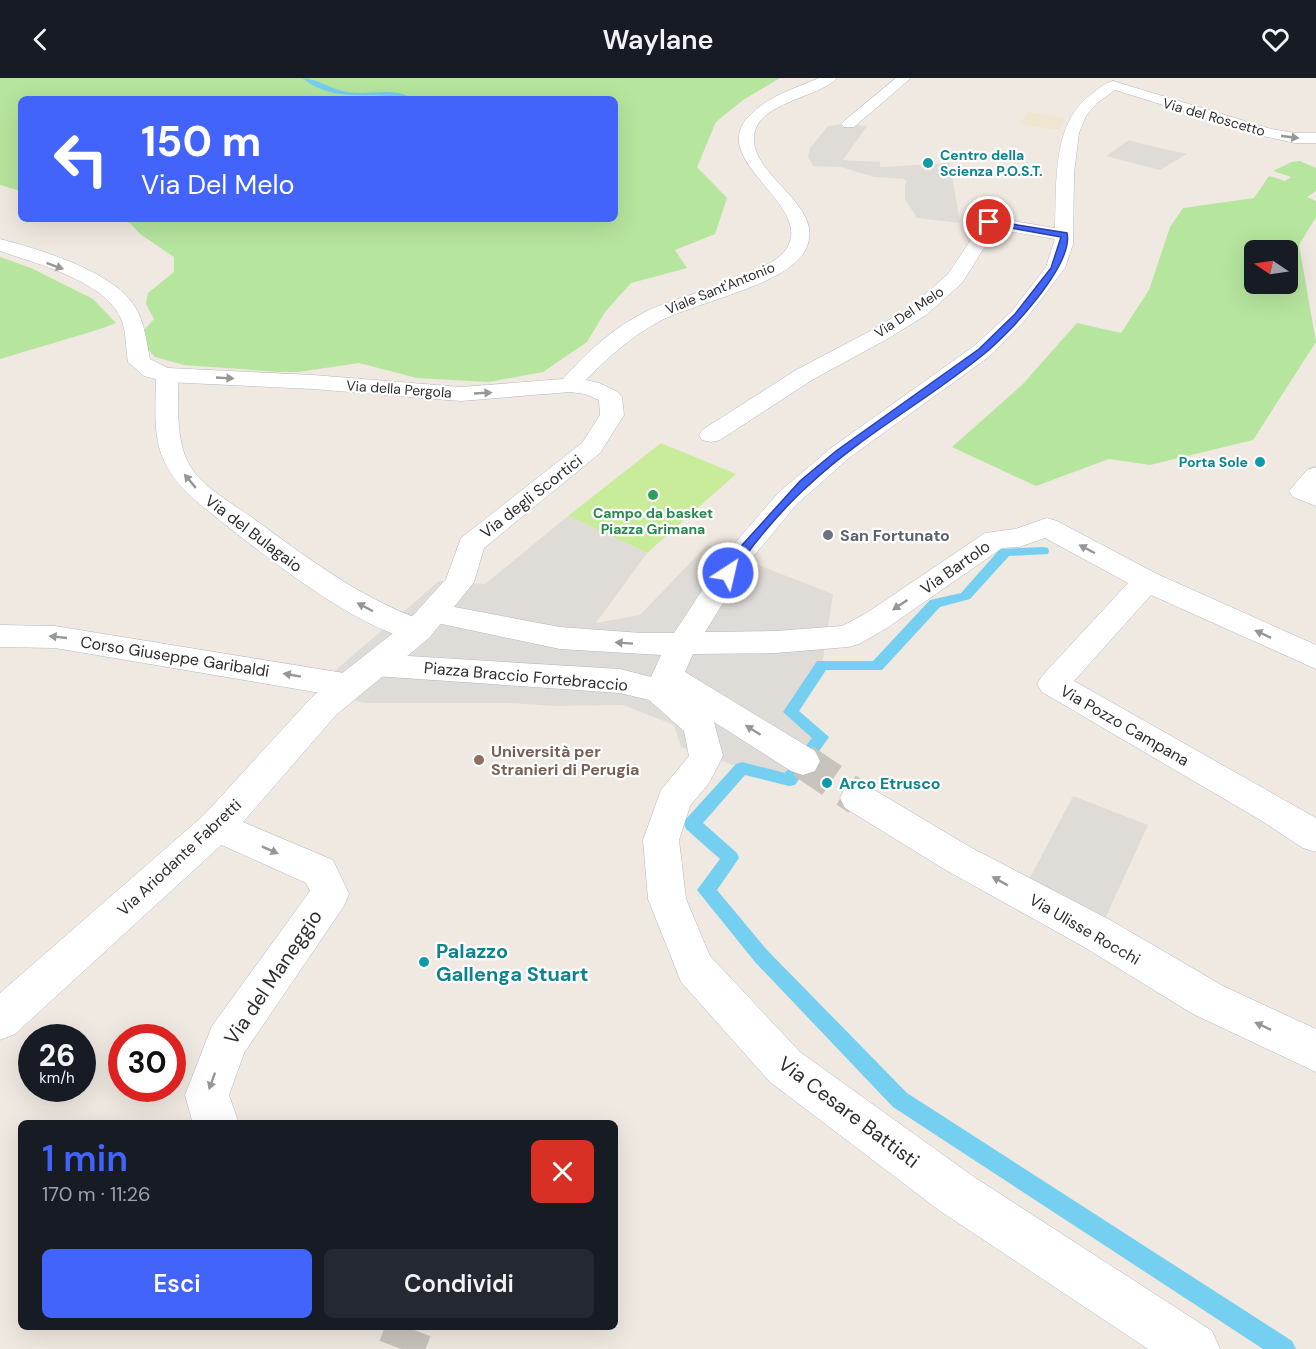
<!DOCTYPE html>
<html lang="it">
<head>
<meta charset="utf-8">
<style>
  body { margin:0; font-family:"DM Sans",sans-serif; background:#242831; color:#f1f3f6; height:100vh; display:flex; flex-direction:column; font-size:22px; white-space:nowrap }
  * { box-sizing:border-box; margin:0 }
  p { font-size:20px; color:#9ea1a6 }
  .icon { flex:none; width:33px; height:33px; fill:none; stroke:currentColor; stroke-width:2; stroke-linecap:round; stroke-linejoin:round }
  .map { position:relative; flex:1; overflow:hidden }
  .drawer { position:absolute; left:18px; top:1042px; width:600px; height:210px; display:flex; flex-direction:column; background:#171b24; border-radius:9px; box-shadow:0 6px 24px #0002 }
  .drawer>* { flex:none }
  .hud { position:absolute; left:18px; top:18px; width:600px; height:126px; border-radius:9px; box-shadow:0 6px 24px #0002; background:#4264fb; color:#fff; overflow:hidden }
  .needle { width:39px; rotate:283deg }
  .fabs { position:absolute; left:1244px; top:162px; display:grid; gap:12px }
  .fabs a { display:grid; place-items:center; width:54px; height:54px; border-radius:9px; background:#171b24; box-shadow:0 6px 24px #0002; font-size:30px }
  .speed { position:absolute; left:18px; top:946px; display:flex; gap:12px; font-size:30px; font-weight:700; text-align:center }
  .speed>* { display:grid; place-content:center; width:78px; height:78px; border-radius:50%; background:#171b24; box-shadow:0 6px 24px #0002; line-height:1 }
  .speed small { font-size:15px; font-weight:400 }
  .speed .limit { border:9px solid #d22; background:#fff; color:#111 }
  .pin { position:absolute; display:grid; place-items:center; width:51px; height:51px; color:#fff; margin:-26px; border:3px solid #fff; border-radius:50%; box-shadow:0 2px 6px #0007 }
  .me { position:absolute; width:66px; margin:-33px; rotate:35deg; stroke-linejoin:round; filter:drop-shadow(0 0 4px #0008) }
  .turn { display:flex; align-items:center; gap:21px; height:126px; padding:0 24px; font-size:27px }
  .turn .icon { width:78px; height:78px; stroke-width:2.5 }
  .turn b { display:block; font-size:42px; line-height:51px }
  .round { display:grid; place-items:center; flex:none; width:63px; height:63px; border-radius:9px; background:#242831 }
  .summary { display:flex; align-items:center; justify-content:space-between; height:102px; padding:0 24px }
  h1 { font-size:36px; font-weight:600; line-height:45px; color:#4264fb }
  .primary-button { display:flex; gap:12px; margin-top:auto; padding:12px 24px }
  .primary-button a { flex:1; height:69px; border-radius:9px; background:#4264fb; color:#fff; font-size:24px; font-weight:600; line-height:69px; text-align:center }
  .primary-button a+a { background:#242831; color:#f1f3f6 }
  header { display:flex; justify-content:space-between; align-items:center; height:78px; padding:0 24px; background:#171b24; font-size:27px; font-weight:600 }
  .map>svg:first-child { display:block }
  .education { fill:#f0e6d1 }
  .green { fill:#b6e59e; fill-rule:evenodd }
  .pitch { fill:#c9ec9a }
  .plaza { fill:#dfdcd8 }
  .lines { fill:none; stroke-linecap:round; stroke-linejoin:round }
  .stream { fill:#75cff0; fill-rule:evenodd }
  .street-tunnel-far1 { stroke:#c8c4bd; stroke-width:35; stroke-dasharray:35 17; stroke-linecap:butt }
  .street-tunnel { stroke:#c8c4bd; stroke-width:46; stroke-dasharray:46 22; stroke-linecap:butt }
  .street-casing { stroke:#b4b7c1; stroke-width:1 }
  .secondary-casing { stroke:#b4b7c1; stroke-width:1 }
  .street { fill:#fff; fill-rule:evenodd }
  .secondary { fill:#fff; fill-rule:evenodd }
  .oneway { fill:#969696 }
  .route { fill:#4264fb; stroke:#2b41a3; stroke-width:1.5 }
  .culture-dot { fill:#0f9aa8; stroke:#fff; stroke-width:2 }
  .leisure-dot { fill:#2e9e5b; stroke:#fff; stroke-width:2 }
  .worship-dot { fill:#6b7280; stroke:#fff; stroke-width:2 }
  .education-dot { fill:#8d6e63; stroke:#fff; stroke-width:2 }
  .labels { text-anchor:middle; stroke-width:4.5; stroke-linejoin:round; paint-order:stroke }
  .far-street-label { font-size:14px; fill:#2e2e2e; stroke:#fff }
  .far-culture-label { font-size:14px; font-weight:bold; fill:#0d838f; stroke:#fff; text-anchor:start }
  .far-leisure-label { font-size:14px; font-weight:bold; fill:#27864d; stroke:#fff }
  .street-label { font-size:16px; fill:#2e2e2e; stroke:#fff }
  .worship-label { font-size:16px; font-weight:bold; fill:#5b616d; stroke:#fff; text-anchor:start }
  .education-label { font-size:16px; font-weight:bold; fill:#785e54; stroke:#fff; text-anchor:start }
  .culture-label { font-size:16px; font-weight:bold; fill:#0d838f; stroke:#fff; text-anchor:start }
  .near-culture-label { font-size:20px; font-weight:bold; fill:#0d838f; stroke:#fff; text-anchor:start }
  .near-street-label { font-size:20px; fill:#2e2e2e; stroke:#fff }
</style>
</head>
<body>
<header><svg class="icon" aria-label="back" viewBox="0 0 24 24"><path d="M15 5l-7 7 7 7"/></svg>Waylane<svg class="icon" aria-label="heart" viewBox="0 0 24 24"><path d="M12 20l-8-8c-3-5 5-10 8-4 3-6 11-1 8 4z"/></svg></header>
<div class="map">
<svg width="1316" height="1271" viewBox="0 0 1316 1271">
  <rect width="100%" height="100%" fill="#efe9e1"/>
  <path class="education" d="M1028,34L1066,40L1058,52L1019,46Z"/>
  <path class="green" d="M0,0H780L743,22L716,44L697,89L727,120L715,156L675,172L687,190L631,205L605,234L587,264L543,294L489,304L417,300L359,285L298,294H279L184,287L155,279L144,267V252L154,241L146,226L148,215L174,194V179L140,156L130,145L116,141H615V21H21V113L0,107Z
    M1300,83L1316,90V113L1307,119L1316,123V139L1299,167L1316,264L1253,362L1150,387L1109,381L1036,408L952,369L1022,307L1077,245L1121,255L1149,212L1170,149L1183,130L1254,120L1269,98L1285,103L1291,99L1273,93L1292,84ZM1287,172V206H1254V172Z
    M0,179L31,190L93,221L116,245L97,252L0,281Z"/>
  <path class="pitch" d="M661,365L736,396L647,475L568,438Z"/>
  <path class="plaza" d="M842,46L867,48L843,82L880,84V89L950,85L960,145L917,140L905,121V107L907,104L904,101L874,99L841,89L813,88L808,79L810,70L828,48Z
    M1129,62L1138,65L1187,76L1160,92L1106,78Z
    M568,438L647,475L596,545L640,537L707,467L833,516L822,587L790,634L821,659L789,702L742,690L681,669L674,647L623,627L557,628L506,625H364L315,610L439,503L485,506Z
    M1073,718L1148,747L1098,856L1022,815Z"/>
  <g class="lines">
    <path class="stream" d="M302,0C317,0 332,12 347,14C369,18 394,8 413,21C405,21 398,18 390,18C357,16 330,22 302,0Z
      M475,141H483V142L479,144Z
      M1043,469L1048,470L1049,473L1048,476L1009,478L970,521L940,529L882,592H826L799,633L829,659L795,707L789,708L745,697L703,745L737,775L739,780L717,812L767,872L907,1015L1292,1263L1296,1271H1263L893,1029L755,884L697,812L720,781L686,751L684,746L686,741L736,686L742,684L785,695L812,660L783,634L817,583H873L930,522L961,515L1000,471Z"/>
    <path class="street-tunnel-far1" d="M803,683L858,720"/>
    <path class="street-tunnel" d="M401,1271L409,1250"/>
    <defs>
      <path id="street" d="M896,0H911L854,49H844L841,46L844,43Z
        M1113,3L1271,51L1295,55H1316V65H1295L1263,58L1115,12L1097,25L1086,38L1079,55L1074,95L1073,166L1065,190L1025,242L990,278L849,380L797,426L748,485L705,554L776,553L842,548L865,536L985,455L1015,451L1047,440L1057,443L1157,496L1316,567V591L1151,517L1074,603L1316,740V774L1303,770L1262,743L1042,614L1037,606L1042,598L1128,505L1045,460L1019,469L1002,470L887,550L859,566L848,569L776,575L693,576L685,594L815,673L820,683L815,693L803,697L791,693L714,644L723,678L709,705L690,728L679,762L686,821L710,878L800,974L974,1099L1212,1253L1220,1271H1148L940,1133L770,1004L681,904L648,821L643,762L661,712L689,678L684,653L649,622L620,615L375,598L364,595L359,587L364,579L375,576L620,591L651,599L661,577L560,571L423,542L429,544L433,552L429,560C379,574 237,456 196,423C150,382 155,354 156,297L159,292L167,290L175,292L178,297C179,323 175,360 188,384C199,407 229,423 250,438C305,478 358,519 422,542L418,535L422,528L433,525L560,549L641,555H674L728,473L779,414L831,370L974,268L1011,234L1046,189L1055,161L996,151L962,205L926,237L889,260L812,302L720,362L711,364L702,362L699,357L702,352L796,292L874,251L912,228L948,196L976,154L983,140L989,139L1055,150C1057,105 1051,44 1093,15C1099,10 1105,5 1113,3Z
        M1316,389V428L1293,419L1289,413L1307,392Z
        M0,547L55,548L350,596L361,600L366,608L361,616L350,620L55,570L0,569Z
        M858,706L871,710L970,769L1112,843L1223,908L1316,951V994L1193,936L1084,869L944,791L845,730L840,720L845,710Z
        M217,733L333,782L349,816L344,828L244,975L229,1017L239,1046H193L185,1017L212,948L310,813L306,805L204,759L199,748L204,737Z"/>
      <path id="secondary" d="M819,0H837C819,20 757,24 754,58C750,100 833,130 803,176C783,207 695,225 660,243C632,258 608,279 586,302L599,305L618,314L622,319L624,337L600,375L484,470L474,504L429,560L336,637L230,759L15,956L0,962V915L204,737L312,619L407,544L446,501L461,460L582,365L600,337L599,322L585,316L570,314L461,323L313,311L167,304L144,298L128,284C126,271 126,254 122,243C107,203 37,186 0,173V161C38,171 114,193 135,229C145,245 146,262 150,281L168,290L313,297L461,309L563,301C587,274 614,249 647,233C678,218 772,196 787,170C814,125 703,82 751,36C769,18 796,10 819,0Z"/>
    </defs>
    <use href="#street" class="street-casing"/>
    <use href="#secondary" class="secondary-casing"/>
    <use href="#street" class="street"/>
    <use href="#secondary" class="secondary"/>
  </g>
  <defs><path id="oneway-solid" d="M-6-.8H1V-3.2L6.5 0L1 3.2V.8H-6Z" transform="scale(1.5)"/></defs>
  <g class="oneway">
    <use href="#oneway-solid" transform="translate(1290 59) rotate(8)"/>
    <use href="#oneway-solid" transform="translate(55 188) rotate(20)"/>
    <use href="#oneway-solid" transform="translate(225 300) rotate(3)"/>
    <use href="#oneway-solid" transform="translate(483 315) rotate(-3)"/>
    <use href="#oneway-solid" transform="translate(190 403) rotate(-130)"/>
    <use href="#oneway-solid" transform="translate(1087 471) rotate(-152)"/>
    <use href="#oneway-solid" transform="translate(900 527) rotate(146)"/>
    <use href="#oneway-solid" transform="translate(365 529) rotate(-152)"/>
    <use href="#oneway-solid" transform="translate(1263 556) rotate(-155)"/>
    <use href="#oneway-solid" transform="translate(58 559) rotate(-174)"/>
    <use href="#oneway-solid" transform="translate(624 565) rotate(-176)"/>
    <use href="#oneway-solid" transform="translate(292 597) rotate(-170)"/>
    <use href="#oneway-solid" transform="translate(753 652) rotate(-148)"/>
    <use href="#oneway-solid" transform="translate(270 772) rotate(24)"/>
    <use href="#oneway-solid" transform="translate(1000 803) rotate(-151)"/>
    <use href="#oneway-solid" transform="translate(1263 948) rotate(-155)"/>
    <use href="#oneway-solid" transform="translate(212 1003) rotate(110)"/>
  </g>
  <path class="route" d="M987,142L1067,155C1074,187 1008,257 984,276C928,322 862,357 809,407C783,430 751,468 732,497H724L722,495L734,476L800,403L836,373L979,271L1015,236L1051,190L1061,159L989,146H987Z"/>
  <g class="culture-dot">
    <circle cx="928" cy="85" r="6"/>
    <circle cx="1260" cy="384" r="6"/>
    <circle cx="827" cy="705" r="6"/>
    <circle cx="424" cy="884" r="6"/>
  </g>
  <circle class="leisure-dot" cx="653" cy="417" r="6"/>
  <circle class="worship-dot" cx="828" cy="457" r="6"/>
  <circle class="education-dot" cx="479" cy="682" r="6"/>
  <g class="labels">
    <g class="far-street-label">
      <text transform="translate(1214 39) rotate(16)" y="5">Via del Roscetto</text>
      <text transform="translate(720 210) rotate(-22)" y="5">Viale Sant'Antonio</text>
      <text transform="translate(909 234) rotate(-34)" y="5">Via Del Melo</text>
      <text transform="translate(399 311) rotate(4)" y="5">Via della Pergola</text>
    </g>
    <g class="far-culture-label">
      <text x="940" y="82">Centro della<tspan x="940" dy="16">Scienza P.O.S.T.</tspan></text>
      <text x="1248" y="389" text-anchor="end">Porta Sole</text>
    </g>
    <g class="far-leisure-label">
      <text x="653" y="440">Campo da basket<tspan x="653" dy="16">Piazza Grimana</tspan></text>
    </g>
    <g class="street-label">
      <text transform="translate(531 418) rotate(-38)" y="6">Via degli Scortici</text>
      <text transform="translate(254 455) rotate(37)" y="6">Via del Bulagaio</text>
      <text transform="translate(955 489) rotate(-35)" y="6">Via Bartolo</text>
      <text transform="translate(175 578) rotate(9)" y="6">Corso Giuseppe Garibaldi</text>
      <text transform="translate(526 598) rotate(5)" y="6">Piazza Braccio Fortebraccio</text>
      <text transform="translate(1125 647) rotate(30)" y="6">Via Pozzo Campana</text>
      <text transform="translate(179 779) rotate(-43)" y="6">Via Ariodante Fabretti</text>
      <text transform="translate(1085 851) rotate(30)" y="6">Via Ulisse Rocchi</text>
    </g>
    <g class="worship-label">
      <text x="840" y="463">San Fortunato</text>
    </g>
    <g class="education-label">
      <text x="491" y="679">Università per<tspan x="491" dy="18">Stranieri di Perugia</tspan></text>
    </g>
    <g class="culture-label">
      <text x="839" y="711">Arco Etrusco</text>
    </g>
    <g class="near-culture-label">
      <text x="436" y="880">Palazzo<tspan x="436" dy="23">Gallenga Stuart</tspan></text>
    </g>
    <g class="near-street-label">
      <text transform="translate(273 899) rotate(-56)" y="7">Via del Maneggio</text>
      <text transform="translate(849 1034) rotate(37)" y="7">Via Cesare Battisti</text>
    </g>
  </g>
</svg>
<div class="fabs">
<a><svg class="needle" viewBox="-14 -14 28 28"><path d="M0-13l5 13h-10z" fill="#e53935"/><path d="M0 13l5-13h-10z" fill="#9ea1a6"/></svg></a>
</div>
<div class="speed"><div>26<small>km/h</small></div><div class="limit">30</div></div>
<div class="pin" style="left:989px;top:144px;background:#d93025"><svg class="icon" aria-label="arrive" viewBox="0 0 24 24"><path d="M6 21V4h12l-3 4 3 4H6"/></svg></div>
<svg class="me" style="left:728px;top:495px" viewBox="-20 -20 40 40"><circle r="17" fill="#4264fb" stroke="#fff" stroke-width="3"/><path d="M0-11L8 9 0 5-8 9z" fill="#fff"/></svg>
<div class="hud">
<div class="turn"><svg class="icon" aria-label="left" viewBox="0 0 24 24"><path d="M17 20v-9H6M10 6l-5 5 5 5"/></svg><div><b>150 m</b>Via Del Melo</div></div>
</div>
<section class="drawer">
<div class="summary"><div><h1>1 min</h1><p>170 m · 11:26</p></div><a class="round" style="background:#d93025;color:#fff"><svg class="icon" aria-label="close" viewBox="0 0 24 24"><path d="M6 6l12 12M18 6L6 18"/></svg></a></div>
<div class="primary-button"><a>Esci</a><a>Condividi</a></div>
</section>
</div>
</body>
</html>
